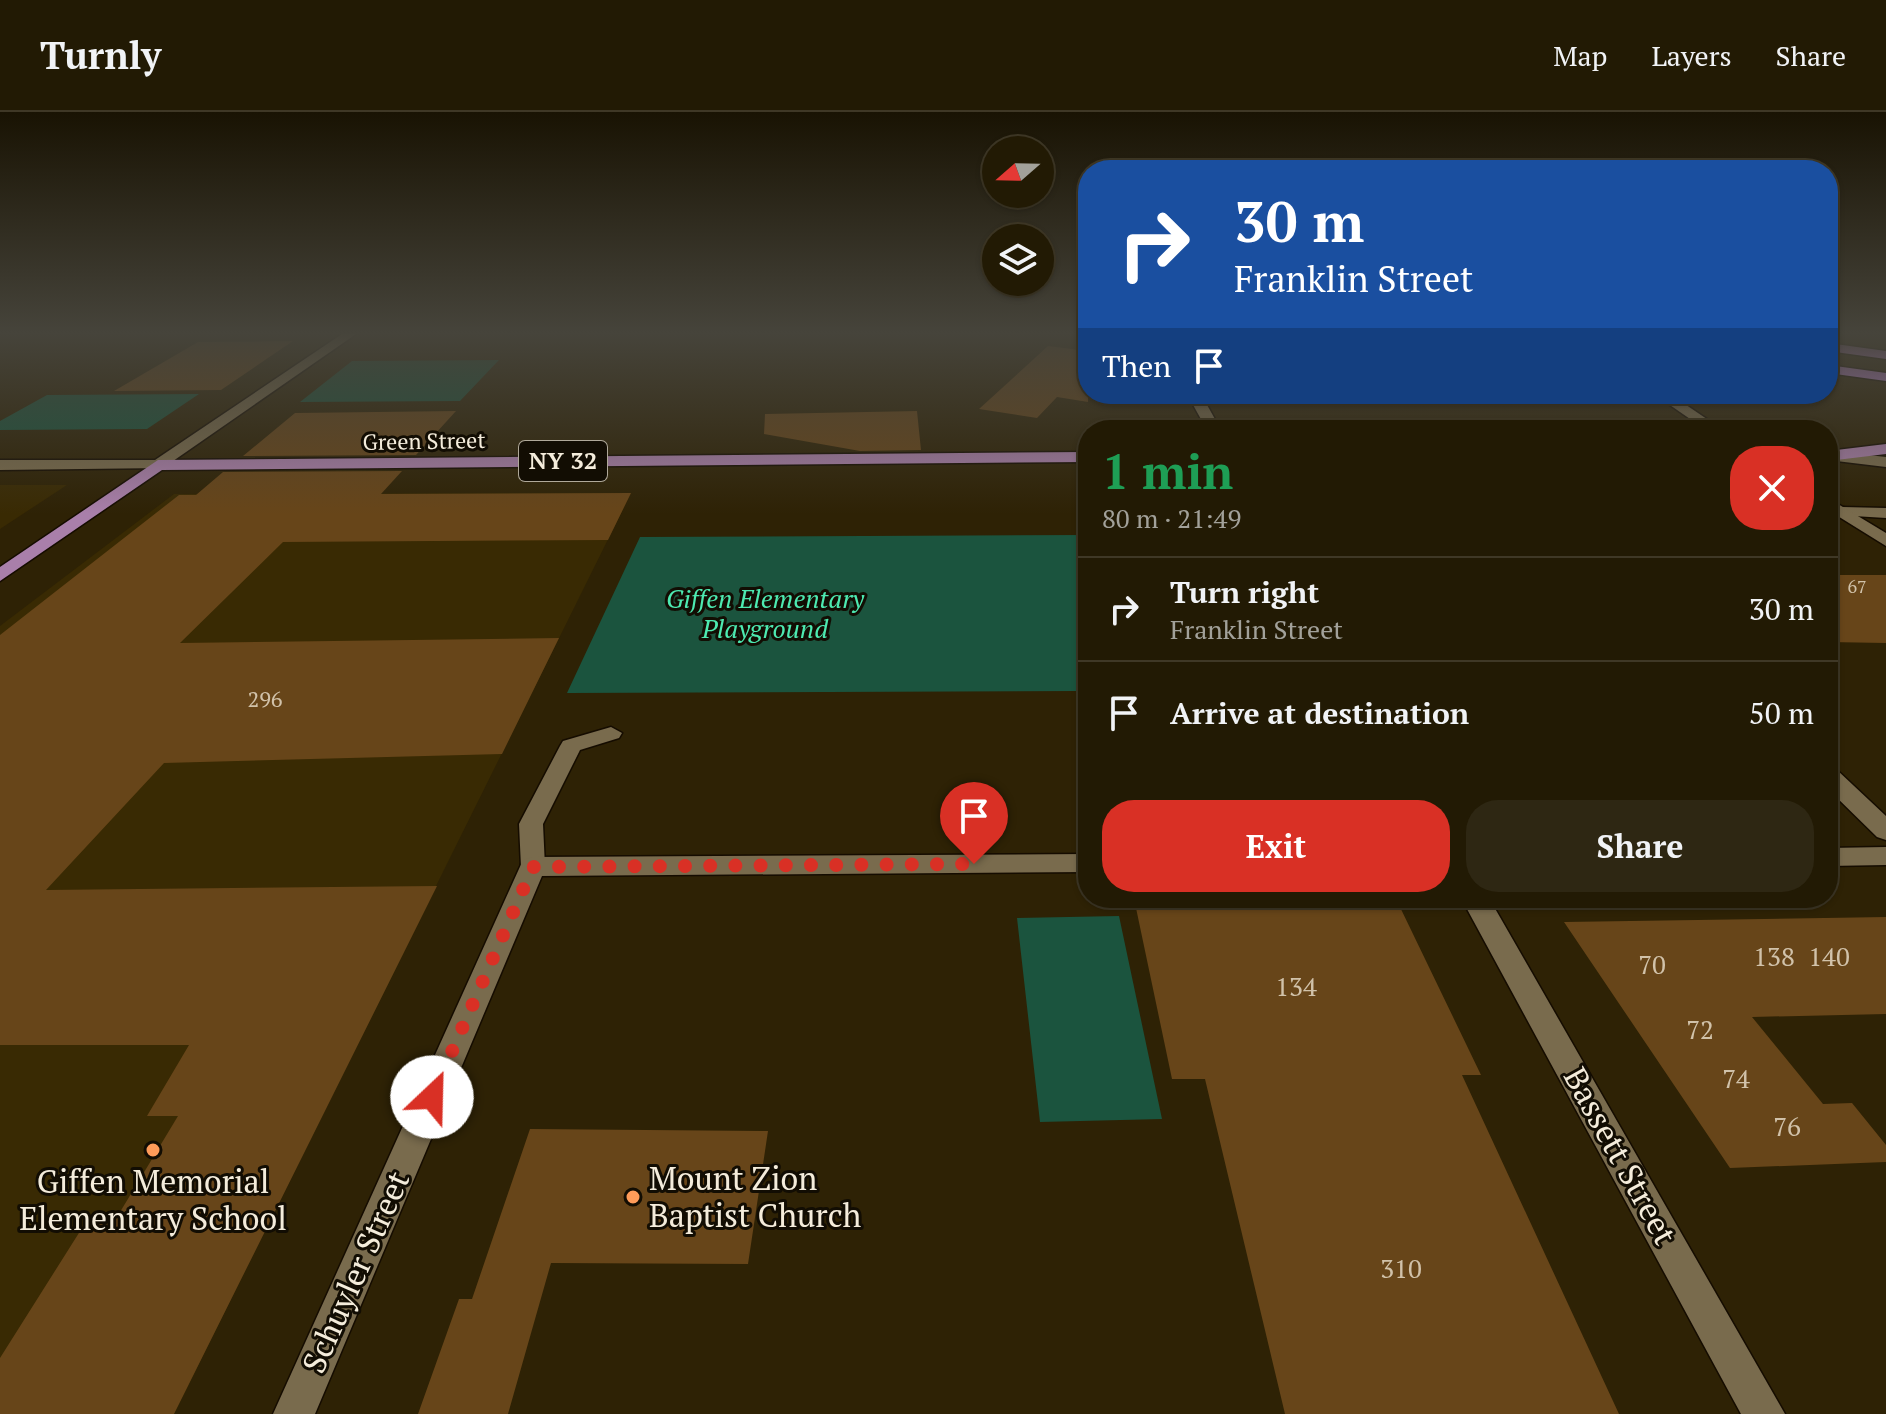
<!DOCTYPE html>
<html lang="en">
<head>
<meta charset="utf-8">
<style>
  body { margin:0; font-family:"PT Serif",serif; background:#2e2713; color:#f1f3f6; height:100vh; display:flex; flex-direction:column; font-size:30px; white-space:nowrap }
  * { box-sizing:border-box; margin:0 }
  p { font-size:26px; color:#a2a19a }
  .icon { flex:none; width:44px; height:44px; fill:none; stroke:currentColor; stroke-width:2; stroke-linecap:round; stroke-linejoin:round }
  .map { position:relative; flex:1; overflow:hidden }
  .side { position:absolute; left:1078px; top:308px; width:760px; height:488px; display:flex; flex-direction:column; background:#221a04; border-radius:32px; box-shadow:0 2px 6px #0004,0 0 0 2px #3f3826 }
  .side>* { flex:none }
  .top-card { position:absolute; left:1078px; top:48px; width:760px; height:244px; border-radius:32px; box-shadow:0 2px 6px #0004,0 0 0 2px #3f3826; background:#1a4fa0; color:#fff; overflow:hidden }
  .needle { width:52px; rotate:250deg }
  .fabs { position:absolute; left:982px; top:24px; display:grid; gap:16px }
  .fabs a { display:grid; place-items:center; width:72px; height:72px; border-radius:50%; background:#221a04; box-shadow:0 2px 6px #0004,0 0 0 2px #3f3826; font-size:40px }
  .pin { position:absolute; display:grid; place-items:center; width:68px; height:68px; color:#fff; margin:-82px -34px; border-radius:50% 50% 50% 0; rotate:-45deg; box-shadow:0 0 8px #0007 }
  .pin .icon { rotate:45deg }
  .me { position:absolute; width:88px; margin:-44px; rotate:24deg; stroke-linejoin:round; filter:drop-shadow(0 0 6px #0008) }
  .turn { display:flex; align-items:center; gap:28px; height:168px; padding:0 24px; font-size:36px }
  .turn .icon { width:104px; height:104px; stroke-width:2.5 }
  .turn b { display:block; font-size:56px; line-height:68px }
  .then { display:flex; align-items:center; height:76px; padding:0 24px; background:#0003; gap:16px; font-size:30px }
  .round { display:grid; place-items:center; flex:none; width:84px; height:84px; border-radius:32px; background:#2e2713 }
  .headline { display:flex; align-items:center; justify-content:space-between; height:136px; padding:0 24px }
  h1 { font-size:48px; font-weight:700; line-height:60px; color:#1e9e55 }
  .cta { display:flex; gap:16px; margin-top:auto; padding:16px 24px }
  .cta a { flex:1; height:92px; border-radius:32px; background:#d93025; color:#fff; font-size:32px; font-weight:700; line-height:92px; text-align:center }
  .cta a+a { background:#2e2713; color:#f1f3f6 }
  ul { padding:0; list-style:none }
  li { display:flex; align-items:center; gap:24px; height:104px; padding:0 24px; border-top:2px solid #3f3826 }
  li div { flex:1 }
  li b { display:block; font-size:30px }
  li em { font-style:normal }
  header { display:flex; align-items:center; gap:48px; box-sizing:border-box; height:112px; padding:0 40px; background:#221a04; border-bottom:2px solid #3f3826 }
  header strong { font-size:38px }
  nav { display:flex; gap:44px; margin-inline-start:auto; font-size:28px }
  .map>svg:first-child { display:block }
  .built { fill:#392a03 }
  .green { fill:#1b543e }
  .building { fill:#674519 }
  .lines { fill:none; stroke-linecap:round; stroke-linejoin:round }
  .lane-casing { stroke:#150c00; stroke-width:3 }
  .street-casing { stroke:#150c00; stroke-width:3 }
  .secondary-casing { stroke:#150c00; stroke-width:3 }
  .primary-casing { stroke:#150c00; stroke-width:3 }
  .highway-casing { stroke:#150c00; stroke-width:3 }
  .lane { fill:#796b4d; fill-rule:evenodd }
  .street { fill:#796b4d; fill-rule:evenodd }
  .secondary { fill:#796b4d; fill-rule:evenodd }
  .primary { fill:#a97faa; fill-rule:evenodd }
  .highway { fill:#c98de8; fill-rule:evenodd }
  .route { stroke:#d93025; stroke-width:14; stroke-dasharray:0 25.2 }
  .poi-dot { fill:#fe9b59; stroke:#120d03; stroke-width:3 }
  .labels { text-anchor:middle; stroke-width:6; stroke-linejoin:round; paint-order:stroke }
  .far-number-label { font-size:18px; fill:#d1c2aa }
  .far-street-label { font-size:22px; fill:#f4ecdb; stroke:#120d03 }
  .number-label { font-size:22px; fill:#d1c2aa }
  .shield { fill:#120d03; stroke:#b0a99a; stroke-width:2 }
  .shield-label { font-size:24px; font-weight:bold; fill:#f4ecdb }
  .park-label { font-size:26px; font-style:italic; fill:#4deab1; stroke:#120d03 }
  .near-number-label { font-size:26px; fill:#d1c2aa }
  .near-street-label { font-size:32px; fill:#f4ecdb; stroke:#120d03 }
  .near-poi-label { font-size:32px; fill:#f4ecdb; stroke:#120d03; text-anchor:start }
</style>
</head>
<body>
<header>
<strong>Turnly</strong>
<nav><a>Map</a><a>Layers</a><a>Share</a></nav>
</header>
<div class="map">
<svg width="1886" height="1302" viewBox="0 0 1886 1302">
  <rect width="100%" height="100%" fill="#2e2205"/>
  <path class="built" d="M0,373H67L0,417Z
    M631,381L174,1302H0V514L174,382Z"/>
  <path class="green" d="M499,248L460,289L300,290L352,249Z
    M199,282L147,317L0,318V309L47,283Z
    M1088,423V637L1077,579L567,581L640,425Z
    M1119,804L1162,1007L1040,1010L1017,806Z"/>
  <path class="building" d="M293,229L221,278L114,279L198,230Z
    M1048,234L1088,239V290L1057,285L1037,306L979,297Z
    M456,299L416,343L243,344L295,301Z
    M917,299L921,338L860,339L764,322L765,302Z
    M402,359L381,382L631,381L608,428L283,430L180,531L559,526L502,642L164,651L46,778L437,774L174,1302H0V1246L89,1105H117L178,1004H147L189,933H0V523L179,383H196L223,360Z
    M1828,463H1886V531L1828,530Z
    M1399,793L1481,963H1462L1619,1302H1285L1205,967H1172L1136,796Z
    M1886,805V902L1752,905L1823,992L1852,991L1886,1033V1050L1730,1056L1564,810Z
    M530,1017L768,1019L748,1152L551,1151L508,1302H418L459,1187H472Z"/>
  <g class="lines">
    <defs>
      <path id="lane" d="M1842,395L1886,396V406L1837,403L1834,400Z
        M611,615L622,621L619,626L580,638L543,712L545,755L542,761L533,764L524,761L521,755L519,712L560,634L563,629Z"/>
      <path id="street" d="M345,220H359L163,356L0,358V348H155Z
        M1187,282H1201L1221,318H1207Z
        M1654,282H1670L1723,318H1706Z
        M1828,386L1886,421V434L1828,398Z
        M1828,655L1837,658L1886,704V728L1877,725L1828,677Z
        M1886,735V753L1828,754V736Z
        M1088,742V760L542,764L315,1302H273L523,748L533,745Z
        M1461,786H1489L1785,1302H1741Z"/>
      <path id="secondary" d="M1832,339L1886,345V355L1828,348V340Z"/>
      <path id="primary" d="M1886,332V342L1828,349V339Z
        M1088,340V350L162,358L0,469V455L158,348Z"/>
      <path id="highway" d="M1828,231L1886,239V247L1828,239Z
        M1828,253L1886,261V269L1828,261Z"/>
    </defs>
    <use href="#lane" class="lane-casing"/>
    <use href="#street" class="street-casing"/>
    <use href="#secondary" class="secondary-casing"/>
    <use href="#primary" class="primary-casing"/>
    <use href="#highway" class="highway-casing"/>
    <use href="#lane" class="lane"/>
    <use href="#street" class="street"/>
    <use href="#secondary" class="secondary"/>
    <use href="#primary" class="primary"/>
    <use href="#highway" class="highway"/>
  </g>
  <linearGradient id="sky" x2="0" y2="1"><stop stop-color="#191303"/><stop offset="0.55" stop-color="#46443b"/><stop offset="1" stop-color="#46443b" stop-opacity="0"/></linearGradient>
  <rect width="1886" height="402" fill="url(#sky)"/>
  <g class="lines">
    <path class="route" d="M432,985L533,755L974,752"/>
  </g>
  <g class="poi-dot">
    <circle cx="153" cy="1038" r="8"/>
    <circle cx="633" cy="1085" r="8"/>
  </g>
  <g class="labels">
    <g class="far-number-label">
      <text x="1857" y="481">67</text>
    </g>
    <g class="far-street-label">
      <text transform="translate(424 329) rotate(-1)" y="8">Green Street</text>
    </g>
    <g class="number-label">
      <text x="265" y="595">296</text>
    </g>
    <rect class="shield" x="519" y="329" width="88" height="40" rx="6"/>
    <g class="shield-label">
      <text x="563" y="357">NY 32</text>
    </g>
    <g class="park-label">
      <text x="765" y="496">Giffen Elementary<tspan x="765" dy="30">Playground</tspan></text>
    </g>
    <g class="near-number-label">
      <text x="1774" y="854">138</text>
      <text x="1829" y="854">140</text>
      <text x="1652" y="862">70</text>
      <text x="1296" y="884">134</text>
      <text x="1700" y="927">72</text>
      <text x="1736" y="976">74</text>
      <text x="1787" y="1024">76</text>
      <text x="1401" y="1166">310</text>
    </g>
    <g class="near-street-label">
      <text transform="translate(1620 1044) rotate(61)" y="11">Bassett Street</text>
      <text transform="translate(356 1160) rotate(-66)" y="11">Schuyler Street</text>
    </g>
    <g class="near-poi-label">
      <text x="649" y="1078">Mount Zion<tspan x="649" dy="37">Baptist Church</tspan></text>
      <text x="153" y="1081" text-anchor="middle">Giffen Memorial<tspan x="153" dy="37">Elementary School</tspan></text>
    </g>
  </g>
</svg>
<div class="fabs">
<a><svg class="needle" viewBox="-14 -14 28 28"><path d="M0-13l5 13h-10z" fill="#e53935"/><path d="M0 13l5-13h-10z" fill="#a2a19a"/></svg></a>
<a><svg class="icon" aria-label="layers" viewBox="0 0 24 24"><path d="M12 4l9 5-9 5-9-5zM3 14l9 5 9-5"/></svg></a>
</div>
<div class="pin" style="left:974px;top:752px;background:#d93025"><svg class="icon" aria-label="arrive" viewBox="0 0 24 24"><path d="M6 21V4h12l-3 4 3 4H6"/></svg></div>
<svg class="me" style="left:432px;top:985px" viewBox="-20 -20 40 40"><circle r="19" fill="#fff"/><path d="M0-13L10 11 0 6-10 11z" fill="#d93025"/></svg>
<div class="top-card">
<div class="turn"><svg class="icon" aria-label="right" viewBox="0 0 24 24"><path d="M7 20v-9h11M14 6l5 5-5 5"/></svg><div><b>30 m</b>Franklin Street</div></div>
<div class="then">Then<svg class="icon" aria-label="arrive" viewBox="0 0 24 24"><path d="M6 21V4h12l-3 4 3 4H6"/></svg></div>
</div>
<section class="side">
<div class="headline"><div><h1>1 min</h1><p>80 m · 21:49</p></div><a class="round" style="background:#d93025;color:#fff"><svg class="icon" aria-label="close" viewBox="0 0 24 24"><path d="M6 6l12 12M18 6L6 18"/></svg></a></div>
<ul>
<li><svg class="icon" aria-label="right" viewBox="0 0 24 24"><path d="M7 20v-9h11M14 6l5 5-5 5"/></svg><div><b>Turn right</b><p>Franklin Street</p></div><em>30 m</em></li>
<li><svg class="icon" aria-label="arrive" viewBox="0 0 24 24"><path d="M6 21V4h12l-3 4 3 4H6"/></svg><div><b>Arrive at destination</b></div><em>50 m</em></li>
</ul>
<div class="cta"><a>Exit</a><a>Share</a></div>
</section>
</div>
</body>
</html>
